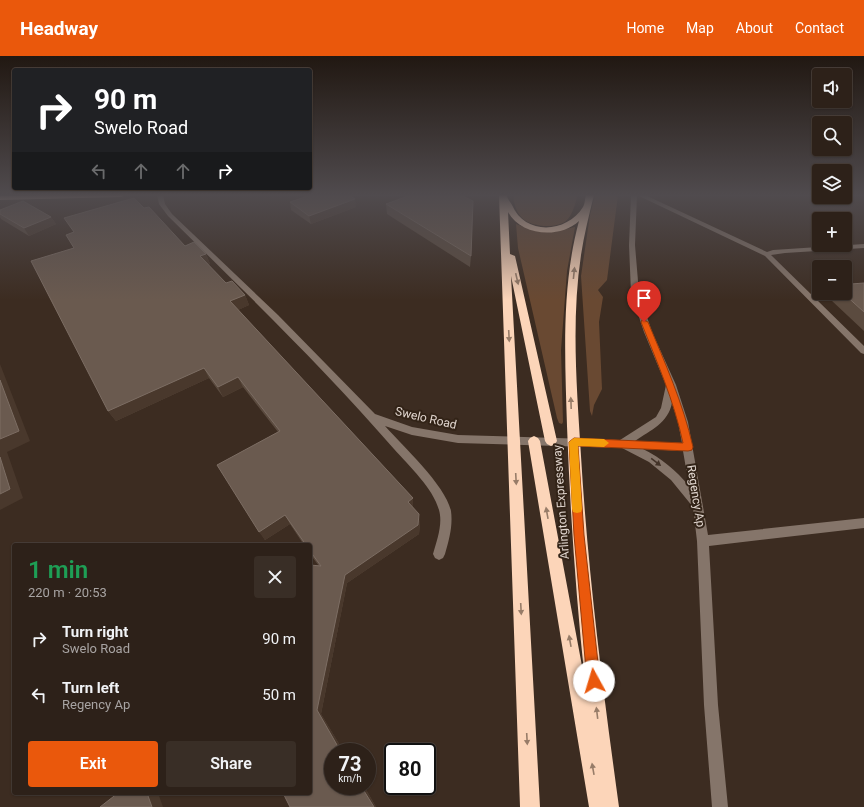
<!DOCTYPE html>
<html lang="en">
<head>
<meta charset="utf-8">
<style>
  body { margin:0; font-family:Roboto,sans-serif; background:#392e26; color:#f1f3f6; height:100vh; display:flex; flex-direction:column; font-size:15px; white-space:nowrap }
  * { box-sizing:border-box; margin:0 }
  p { font-size:13px; color:#a7a3a2 }
  .icon { flex:none; width:22px; height:22px; fill:none; stroke:currentColor; stroke-width:2; stroke-linecap:round; stroke-linejoin:round }
  .map { position:relative; flex:1; overflow:hidden }
  .panel { position:absolute; left:12px; top:487px; width:300px; height:252px; display:flex; flex-direction:column; background:#2d2119; border-radius:4px; box-shadow:0 1px 3px #0004,0 0 0 1px #483e38 }
  .panel>* { flex:none }
  .hud { position:absolute; left:12px; top:12px; width:300px; height:122px; border-radius:4px; box-shadow:0 1px 3px #0004,0 0 0 1px #483e38; background:#202124; color:#fff; overflow:hidden }
  .controls { position:absolute; left:812px; top:12px; display:grid; gap:8px }
  .controls a { display:grid; place-items:center; width:40px; height:40px; border-radius:4px; background:#2d2119; box-shadow:0 1px 3px #0004,0 0 0 1px #483e38; font-size:20px }
  .speed { position:absolute; left:324px; top:687px; display:flex; gap:8px; font-size:20px; font-weight:700; text-align:center }
  .speed>* { display:grid; place-content:center; width:52px; height:52px; border-radius:50%; background:#2d2119; box-shadow:0 1px 3px #0004,0 0 0 1px #483e38; line-height:1 }
  .speed small { font-size:10px; font-weight:400 }
  .speed .limit { border:2px solid #111; border-radius:6px; background:#fff; color:#111 }
  .pin { position:absolute; display:grid; place-items:center; width:34px; height:34px; color:#fff; margin:-41px -17px; border-radius:50% 50% 50% 0; rotate:-45deg; box-shadow:0 0 4px #0007 }
  .pin .icon { rotate:45deg }
  .me { position:absolute; width:44px; margin:-22px; rotate:354deg; stroke-linejoin:round; filter:drop-shadow(0 0 3px #0008) }
  .turn { display:flex; align-items:center; gap:14px; height:84px; padding:0 16px; font-size:18px }
  .turn .icon { width:52px; height:52px; stroke-width:2.5 }
  .turn b { display:block; font-size:28px; line-height:34px }
  .lanes { display:flex; align-items:center; height:38px; padding:0 16px; background:#0003; justify-content:center; gap:20px; direction:ltr }
  .lanes .off { opacity:.35 }
  .round { display:grid; place-items:center; flex:none; width:42px; height:42px; border-radius:4px; background:#392e26 }
  .summary { display:flex; align-items:center; justify-content:space-between; height:68px; padding:0 16px }
  h1 { font-size:24px; font-weight:600; line-height:30px; color:#1e9e55 }
  .action { display:flex; gap:8px; margin-top:auto; padding:8px 16px }
  .action a { flex:1; height:46px; border-radius:4px; background:#ea580c; color:#fff; font-size:16px; font-weight:600; line-height:46px; text-align:center }
  .action a+a { background:#392e26; color:#f1f3f6 }
  ul { padding:0; list-style:none }
  li { display:flex; align-items:center; gap:12px; height:56px; padding:0 16px }
  li div { flex:1 }
  li b { display:block; font-size:15px }
  li em { font-style:normal }
  header { display:flex; align-items:center; gap:24px; box-sizing:border-box; height:56px; padding:0 20px; background:#ea580c; color:#fff }
  header strong { font-size:19px }
  nav { display:flex; gap:22px; margin-inline-start:auto; font-size:14px }
  .map>svg:first-child { display:block }
  .green { fill:#694932 }
  .lines { fill:none; stroke-linecap:round; stroke-linejoin:round }
  .minor { fill:#85756a; fill-rule:evenodd }
  .highway { fill:#fcd5b9; fill-rule:evenodd }
  .wall { fill:#5b4b3f }
  .shaded-wall { fill:#49382c }
  .building { fill:#6a5a4f; stroke:#7c6d63 }
  .oneway { fill:#977c68 }
  .oneway2 { fill:#433328 }
  .route { fill:#ea580c; stroke:#983908 }
  .slow { fill:#f59e0b }
  .labels { text-anchor:middle; stroke-width:4; stroke-linejoin:round; paint-order:stroke }
  .street-label { font-size:12px; fill:#e2d7d0; stroke:#322317 }
</style>
</head>
<body>
<header>
<strong>Headway</strong>
<nav><a>Home</a><a>Map</a><a>About</a><a>Contact</a></nav>
</header>
<div class="map">
<svg width="864" height="751" viewBox="0 0 864 751">
  <rect width="100%" height="100%" fill="#3c2c21"/>
  <path class="green" d="M513,139H578C575,147 573,159 566,165C556,173 531,171 522,162C516,156 514,147 513,139Z
    M595,139H618L607,224L598,234L603,241L599,266L602,333L594,349L592,360L590,355L581,220L590,159Z
    M516,168L535,175L552,176L575,171L567,215L561,294L563,366L562,368L559,367L557,362L518,192Z"/>
  <g class="lines">
    <path class="minor" d="M157,139H163L165,148L172,158L278,259L375,358L412,371L458,379L620,384L656,361L661,352L666,329L644,276L631,237L629,189L631,139H637L635,189L639,237L652,276L676,329L688,366L708,479L864,462V472L709,490L718,649L728,751H712L704,649L697,485L693,451L671,424L649,406L622,392L458,387L412,379L385,370C403,390 446,430 451,455C453,470 449,484 445,498L443,502L439,504L435,502L433,498C437,484 443,468 439,454C433,432 409,410 394,393C323,311 245,236 168,160L159,148ZM672,347L678,366L682,387L635,385C651,374 668,367 672,347ZM643,393L683,395L689,430C676,414 661,402 643,393Z
      M637,139H645L767,196L773,194L864,188V192L785,197L771,199L864,290V298L861,297L765,200Z"/>
    <path class="highway" d="M37,139H125L121,141L0,144V140Z
      M499,139H507C507,143 510,145 512,149C525,180 567,177 583,151C585,148 585,142 586,139H594C589,159 584,179 581,199C571,266 577,334 581,400C588,518 603,634 619,751H589L528,385L530,382L534,380L538,382L540,385L585,626C576,541 570,455 567,370C565,302 561,231 579,165C560,183 521,180 508,156L510,198L515,200L557,385L555,388L551,390L547,388L545,385L511,220L540,751H520Z"/>
  </g>
  <path class="wall" d="M290,146L356,151L311,168L291,154Z
    M386,148L471,200L470,211L387,158Z
    M144,152L185,190L206,198L210,208L208,209L226,227L245,239L249,249L238,254L413,442V451L420,467L419,478L347,527L321,658L344,696H333V730H364L376,751H290L319,510L310,498V489H304L290,468L265,484L217,409L278,376L243,331L223,341L209,322L116,365L108,355L74,192V176L64,162Z
    M0,154L51,161L56,168L29,180L1,163L0,161Z
    M864,227V275L831,244L836,237H845Z"/>
  <path class="shaded-wall" d="M355,143L356,151L311,168L309,160Z
    M51,161L56,168L29,180L24,172Z
    M206,198L210,208L204,210L200,200Z
    M245,239L249,249L234,256L230,245Z
    M0,308L30,385L7,396L23,442L0,454Z
    M204,312L209,322L116,365L108,355Z
    M238,321L243,331L223,341L218,331Z
    M413,442V452L408,446Z
    M419,458L420,467L419,478L347,527L321,658L344,696H341L317,654L345,519Z
    M285,459L290,468L265,484L259,476Z
    M361,730H364L376,751H374Z
    M147,737H158L163,751H152Z"/>
  <path class="building" d="M311,139H349L355,143L309,160L290,146Z
    M411,139H461L473,145L471,200L386,148Z
    M134,142L144,152L149,151L185,190L194,186L206,198L200,200L226,227L232,225L245,239L230,245L413,442L408,446L419,458L418,469L345,519L317,654L341,696H333V730H361L374,751H290L283,737H310V509L321,510L310,495V489H306L285,459L259,476L217,409L280,375L238,321L218,331L204,312L108,355L31,205L74,192L66,179L74,176L64,162Z
    M23,145L51,161L24,172L0,158V154Z
    M864,227V256L843,237H845V231L851,228Z
    M0,324L19,375L0,383Z
    M0,401L10,433L0,438Z
    M118,737H147L152,751H100Z"/>
  <defs><path id="oneway-solid" d="M-6-.8H1V-3.2L6.5 0L1 3.2V.8H-6Z"/></defs>
  <g class="oneway">
    <use href="#oneway-solid" transform="translate(574 217) rotate(-84)"/>
    <use href="#oneway-solid" transform="translate(517 223) rotate(77)"/>
    <use href="#oneway-solid" transform="translate(509 280) rotate(87)"/>
    <use href="#oneway-solid" transform="translate(571 347) rotate(-92)"/>
    <use href="#oneway-solid" transform="translate(516 423) rotate(87)"/>
    <use href="#oneway-solid" transform="translate(547 457) rotate(-100)"/>
    <use href="#oneway-solid" transform="translate(521 553) rotate(87)"/>
    <use href="#oneway-solid" transform="translate(570 585) rotate(-100)"/>
    <use href="#oneway-solid" transform="translate(597 657) rotate(-97)"/>
    <use href="#oneway-solid" transform="translate(527 683) rotate(87)"/>
    <use href="#oneway-solid" transform="translate(593 713) rotate(-100)"/>
  </g>
  <use class="oneway2" href="#oneway-solid" transform="translate(656 406) rotate(37)"/>
  <linearGradient id="sky" x2="0" y2="1"><stop stop-color="#211812"/><stop offset="0.57" stop-color="#504b4e"/><stop offset="1" stop-color="#504b4e" stop-opacity="0"/></linearGradient>
  <rect width="864" height="244" fill="url(#sky)"/>
  <path class="route" d="M642,264H644L648,266C665,307 683,347 693,391L692,394L688,395L578,390L584,479L600,625L598,629L594,631L589,629L587,625L574,479L569,386L574,382L683,387C674,345 657,306 641,266Z"/>
  <path class="slow" d="M574,382L604,383L609,387L604,391L578,390L582,453L581,456L577,457L573,456L572,453L569,386Z"/>
  <g class="labels">
    <g class="street-label">
      <text transform="translate(426 362) rotate(13)" y="4">Swelo Road</text>
      <text transform="translate(696 440) rotate(81)" y="4">Regency Ap</text>
      <text transform="translate(561 446) rotate(-94)" y="4">Arlington Expressway</text>
    </g>
  </g>
</svg>
<div class="controls">
<a><svg class="icon" aria-label="sound" viewBox="0 0 24 24"><path d="M4 9h4l5-4v14l-5-4H4zM17 9q2 3 0 6"/></svg></a>
<a><svg class="icon" aria-label="search" viewBox="0 0 24 24"><circle cx="10" cy="10" r="6"/><path d="M15 15l6 6"/></svg></a>
<a><svg class="icon" aria-label="layers" viewBox="0 0 24 24"><path d="M12 4l9 5-9 5-9-5zM3 14l9 5 9-5"/></svg></a>
<a>+</a>
<a>−</a>
</div>
<div class="speed"><div>73<small>km/h</small></div><div class="limit">80</div></div>
<div class="pin" style="left:644px;top:266px;background:#d93025"><svg class="icon" aria-label="arrive" viewBox="0 0 24 24"><path d="M6 21V4h12l-3 4 3 4H6"/></svg></div>
<svg class="me" style="left:594px;top:625px" viewBox="-20 -20 40 40"><circle r="19" fill="#fff"/><path d="M0-13L10 11 0 6-10 11z" fill="#ea580c"/></svg>
<div class="hud">
<div class="turn"><svg class="icon" aria-label="right" viewBox="0 0 24 24"><path d="M7 20v-9h11M14 6l5 5-5 5"/></svg><div><b>90 m</b>Swelo Road</div></div>
<div class="lanes"><svg class="icon off" aria-label="left" viewBox="0 0 24 24"><path d="M17 20v-9H6M10 6l-5 5 5 5"/></svg><svg class="icon off" aria-label="ahead" viewBox="0 0 24 24"><path d="M12 20V5M6 11l6-6 6 6"/></svg><svg class="icon off" aria-label="ahead" viewBox="0 0 24 24"><path d="M12 20V5M6 11l6-6 6 6"/></svg><svg class="icon" aria-label="right" viewBox="0 0 24 24"><path d="M7 20v-9h11M14 6l5 5-5 5"/></svg></div>
</div>
<section class="panel">
<div class="summary"><div><h1>1 min</h1><p>220 m · 20:53</p></div><a class="round"><svg class="icon" aria-label="close" viewBox="0 0 24 24"><path d="M6 6l12 12M18 6L6 18"/></svg></a></div>
<ul>
<li><svg class="icon" aria-label="right" viewBox="0 0 24 24"><path d="M7 20v-9h11M14 6l5 5-5 5"/></svg><div><b>Turn right</b><p>Swelo Road</p></div><em>90 m</em></li>
<li><svg class="icon" aria-label="left" viewBox="0 0 24 24"><path d="M17 20v-9H6M10 6l-5 5 5 5"/></svg><div><b>Turn left</b><p>Regency Ap</p></div><em>50 m</em></li>
</ul>
<div class="action"><a>Exit</a><a>Share</a></div>
</section>
</div>
</body>
</html>
